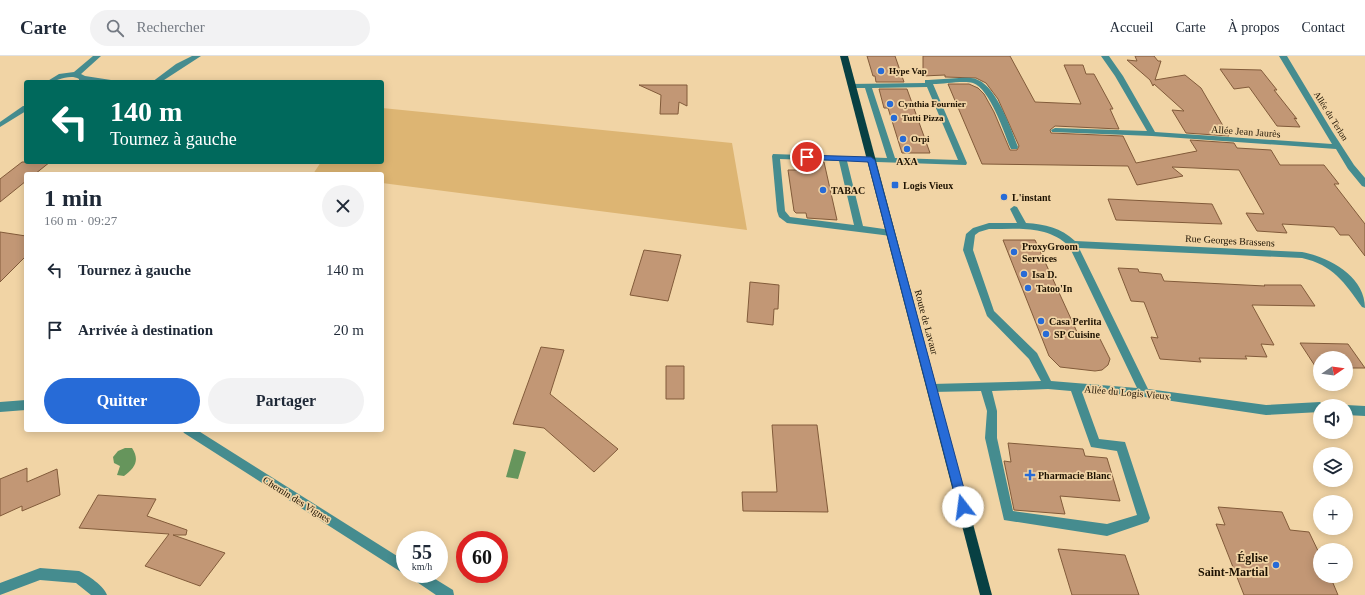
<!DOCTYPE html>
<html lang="fr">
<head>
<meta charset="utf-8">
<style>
  body { margin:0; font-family:Georgia,serif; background:#f2f2f3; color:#1f2937; height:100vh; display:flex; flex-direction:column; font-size:15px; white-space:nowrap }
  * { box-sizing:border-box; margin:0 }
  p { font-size:13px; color:#747a83 }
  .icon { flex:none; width:22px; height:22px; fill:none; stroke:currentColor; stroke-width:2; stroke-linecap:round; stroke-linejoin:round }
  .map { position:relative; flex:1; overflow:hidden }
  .side { position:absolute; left:24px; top:116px; width:360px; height:260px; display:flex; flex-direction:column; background:#fff; border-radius:4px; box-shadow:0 2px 10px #0003 }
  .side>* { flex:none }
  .guide { position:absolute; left:24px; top:24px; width:360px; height:84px; border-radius:4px; box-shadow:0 2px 10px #0003; background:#00695c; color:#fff; overflow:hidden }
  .needle { width:26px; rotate:77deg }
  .tools { position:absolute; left:1313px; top:295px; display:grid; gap:8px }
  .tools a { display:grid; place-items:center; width:40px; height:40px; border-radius:50%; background:#fff; box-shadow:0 2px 10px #0003; font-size:20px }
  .speed { position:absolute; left:396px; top:475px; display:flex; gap:8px; font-size:20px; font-weight:700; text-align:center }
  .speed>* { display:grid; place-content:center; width:52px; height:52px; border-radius:50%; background:#fff; box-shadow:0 2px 10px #0003; line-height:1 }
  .speed small { font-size:10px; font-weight:400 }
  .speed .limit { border:6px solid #d22; background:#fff; color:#111 }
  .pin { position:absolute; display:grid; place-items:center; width:34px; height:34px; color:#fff; margin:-17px; border:2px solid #fff; border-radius:50%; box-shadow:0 1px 4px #0007 }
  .me { position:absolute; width:44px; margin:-22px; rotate:345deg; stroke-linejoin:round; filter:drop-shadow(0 0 3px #0008) }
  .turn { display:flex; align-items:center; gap:14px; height:84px; padding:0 20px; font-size:18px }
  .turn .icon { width:52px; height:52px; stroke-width:2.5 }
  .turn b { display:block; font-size:28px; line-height:34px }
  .round { display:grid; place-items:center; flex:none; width:42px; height:42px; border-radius:21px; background:#f2f2f3 }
  .headline { display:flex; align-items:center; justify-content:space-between; height:68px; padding:0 20px }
  h1 { font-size:24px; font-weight:700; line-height:30px }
  .action { display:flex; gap:8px; margin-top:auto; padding:8px 20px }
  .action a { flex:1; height:46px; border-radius:24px; background:#276bd7; color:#fff; font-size:16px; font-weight:700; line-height:46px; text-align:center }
  .action a+a { background:#f2f2f3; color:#1f2937 }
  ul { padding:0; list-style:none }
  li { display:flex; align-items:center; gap:12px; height:60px; padding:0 20px }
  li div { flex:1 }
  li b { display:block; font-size:15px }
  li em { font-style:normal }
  header { display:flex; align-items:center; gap:24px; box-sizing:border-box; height:56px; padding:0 20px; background:#fff; border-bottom:1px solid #e0e1e3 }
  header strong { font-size:19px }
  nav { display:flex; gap:22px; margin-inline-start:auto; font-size:14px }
  .search { width:280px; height:36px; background:#f2f2f3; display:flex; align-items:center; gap:10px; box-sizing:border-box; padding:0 14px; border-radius:22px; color:#747a83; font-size:15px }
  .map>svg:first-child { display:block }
  .green { fill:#ddb573 }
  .water { fill:#66955c }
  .building { fill:#c29775; stroke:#825b3a }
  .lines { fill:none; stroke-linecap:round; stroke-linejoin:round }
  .minor { fill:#458c8f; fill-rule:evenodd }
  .major { fill:#084043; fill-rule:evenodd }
  .route { fill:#276bd7; stroke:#19468c }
  .poi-dot { fill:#276bd7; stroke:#f1d4a5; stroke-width:1.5 }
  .labels { text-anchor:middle; stroke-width:3.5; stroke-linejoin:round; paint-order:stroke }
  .far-poi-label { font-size:9px; font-weight:bold; fill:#1d1202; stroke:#f1d4a5; text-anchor:start }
  .far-street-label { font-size:9px; fill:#1d1202; stroke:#f1d4a5 }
  .street-label { font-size:10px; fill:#1d1202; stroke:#f1d4a5 }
  .poi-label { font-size:10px; font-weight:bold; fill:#1d1202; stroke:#f1d4a5; text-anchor:start }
  .near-poi-label { font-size:12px; font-weight:bold; fill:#1d1202; stroke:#f1d4a5; text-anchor:end }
</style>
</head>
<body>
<header>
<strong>Carte</strong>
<div class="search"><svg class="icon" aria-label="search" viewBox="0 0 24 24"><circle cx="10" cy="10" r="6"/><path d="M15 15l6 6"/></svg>Rechercher</div>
<nav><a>Accueil</a><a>Carte</a><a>À propos</a><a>Contact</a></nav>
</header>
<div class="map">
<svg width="1365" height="539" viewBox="0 0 1365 539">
  <rect width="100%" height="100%" fill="#f1d4a5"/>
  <path class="green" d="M382,52L732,87L747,174L382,127V118H313L321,106H382Z"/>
  <path class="water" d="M125,392H132C140,404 135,412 124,420L117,419L120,410L114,407L113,401L118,395Z
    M514,393L526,396L518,423L506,421Z"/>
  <path class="building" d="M867,0H895L904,26H876L875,20H873Z
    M923,0H1010L1035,46L1081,48L1064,9H1083L1086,18H1094L1113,53H1110L1119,73L1055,70L1050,74L1051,77L1123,80L1136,107L1197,95L1190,84L1234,87L1237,92L1271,94L1280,109H1324L1339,128H1334L1365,168V200L1349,179H1340L1334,171L1282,168L1287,177L1257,175L1246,157L1264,158L1239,114L1172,111L1183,120L1137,129L1128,110L982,108L948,28H969L978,32L984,38L994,56L1010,94H1017L1019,90L998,43L986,27L976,22L945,21V19L923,20Z
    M1135,0H1154L1158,5H1161L1155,24L1185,19L1201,32L1229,80L1186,77L1172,54L1184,55L1154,28L1153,30L1150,24L1127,4L1137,5Z
    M1220,13L1261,14L1277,34H1274L1297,63L1294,62L1300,71L1277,70L1249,31L1234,33Z
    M639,29H687V50L679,46L678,58H660L661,39Z
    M879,33H907L930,97H902L888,52H884Z
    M797,105L824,106L837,164L807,162L806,157H796L794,155L788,114H799Z
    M22,106H50L35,118H26V125L0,146V123Z
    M1108,143L1212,148L1222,168L1116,164Z
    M0,176L26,180V200L0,226Z
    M1003,184H1035L1077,276L1097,277L1110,303L1108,309L1102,314L1095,315L1060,311L1049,300Z
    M644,194L681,199L668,245L630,239Z
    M1118,212L1138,213L1139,216L1161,218L1164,225L1265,230L1264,229H1301L1315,250L1252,249L1274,289L1261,288L1267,301L1245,300L1247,303L1199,302L1201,306L1160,303L1151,281L1158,282L1144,246L1131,245Z
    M750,226L779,229L778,253H774L773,269L747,266Z
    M1300,287L1348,288L1365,312H1346V302H1320L1319,316Z
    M541,291L564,294L550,338L618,393L594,416L544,372L513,368Z
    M666,310H684V343H666Z
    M772,369H817L828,456L743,455L742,436H777Z
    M1008,387L1083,393L1085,400L1107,402L1120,445L1060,440L1065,458L1014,454L1004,405L1011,406Z
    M27,412V426L57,413L60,439L22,455V450L0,460V423Z
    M98,439L156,443L147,460L187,474L186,479H173L225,497L200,530L145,510L169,478L79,472Z
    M1218,451L1282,456L1290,474L1309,476L1320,499V520H1330L1338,539H1244L1216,468L1225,469Z
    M1058,493L1125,499L1139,539H1072Z"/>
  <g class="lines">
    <path class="minor" d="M93,0H101L81,18L85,20L111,24L115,26L87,25V26H79V23C69,17 57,26 46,26L59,18L74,16Z
      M192,0H201L161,26H152L176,8Z
      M1101,0H1109L1123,20L1155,76L1332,88L1279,0H1287L1332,75L1354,109L1365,122V131L1362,130L1348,113L1336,93L1152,80L1052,76L1051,74L1055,72L1147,75L1115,20Z
      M959,22C965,22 972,21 978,24C997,32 1011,73 1018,91L1017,93H1011L1010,91C1004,76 990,33 973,27C964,24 944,28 933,28L967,107L966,109L847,105L863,170L891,174L895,177L894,179L891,180L787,167L779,161L777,155L772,100L773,98L887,102L865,32H852L848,30L849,28L925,27V24H928ZM927,31L958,104L895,102L872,32ZM780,103L839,105L854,169L790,161L785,155Z
      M23,50H26V55L0,71V66Z
      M1014,150L1017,151L1026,167C1045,168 1061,172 1075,185L1302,196C1329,201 1365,220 1365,252L1362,251C1344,226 1333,209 1302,202L1079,192L1148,333L1266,349L1320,346L1325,350H1320V356L1266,359L1145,341L1082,336L1099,383L1125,386L1150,462L1148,466L1107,480L1004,464L985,382L987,355L981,335L932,336L928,335L927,332L928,329L932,328L1041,325L1029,303L987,260L963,194L966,178L973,172L989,167H1017L1010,153ZM989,173C1018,173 1047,169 1069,190L1137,332L1051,325L1037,297L994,255L973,194L975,179L979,176ZM1048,333L1071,335L1091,391L1117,395L1137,459L1107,468L1013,455L997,382V355L992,335Z
      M26,344V354L0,356V346Z
      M1346,349L1365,350V360L1346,359V350H1344Z
      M182,374H197L405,505V518L401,516L184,377Z
      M40,512L79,515C88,519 104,530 107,539H91L76,527L40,524L0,539V527Z
      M409,518H427L453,534L454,539H436L411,522Z"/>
    <path class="major" d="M840,0H848L992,539H980Z"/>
  </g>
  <path class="route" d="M804,99L871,101L875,104L969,451L967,455L963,456L959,455L958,451L868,106L807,103H804Z"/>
  <g class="poi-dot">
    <circle cx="881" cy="15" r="4"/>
    <circle cx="890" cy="48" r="4"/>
    <circle cx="894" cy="62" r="4"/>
    <circle cx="903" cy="83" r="4"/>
    <circle cx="907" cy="93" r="4"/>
    <rect x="891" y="125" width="8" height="8" rx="2"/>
    <circle cx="823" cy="134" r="4"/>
    <circle cx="1004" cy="141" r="4"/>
    <circle cx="1014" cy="196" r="4"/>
    <circle cx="1024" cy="218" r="4"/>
    <circle cx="1028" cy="232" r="4"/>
    <circle cx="1041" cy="265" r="4"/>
    <circle cx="1046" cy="278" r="4"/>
    <path d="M1028 413h4v4h4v4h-4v4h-4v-4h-4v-4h4z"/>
    <circle cx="1276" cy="509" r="4"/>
  </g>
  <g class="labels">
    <g class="far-poi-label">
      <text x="889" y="18">Hype Vap</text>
      <text x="898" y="51">Cynthia Fournier</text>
      <text x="902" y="65">Tutti Pizza</text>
      <text x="911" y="86">Orpi</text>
    </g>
    <g class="far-street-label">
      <text transform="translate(1331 60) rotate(58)" y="3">Allée du Terlon</text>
    </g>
    <g class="street-label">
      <text transform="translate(1246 75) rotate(4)" y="4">Allée Jean Jaurès</text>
      <text transform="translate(1230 184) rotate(3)" y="4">Rue Georges Brassens</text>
      <text transform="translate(927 266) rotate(75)" y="4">Route de Lavaur</text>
      <text transform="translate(1127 336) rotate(5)" y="4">Allée du Logis Vieux</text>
      <text transform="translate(297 443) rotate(32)" y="4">Chemin des Vignes</text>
    </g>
    <g class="poi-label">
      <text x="907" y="109" text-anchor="middle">AXA</text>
      <text x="903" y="133">Logis Vieux</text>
      <text x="831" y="138">TABAC</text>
      <text x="1012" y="145">L'instant</text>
      <text x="1022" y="194">ProxyGroom<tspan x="1022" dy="12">Services</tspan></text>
      <text x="1032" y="222">Isa D.</text>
      <text x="1036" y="236">Tatoo'In</text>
      <text x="1049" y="269">Casa Perlita</text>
      <text x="1054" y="282">SP Cuisine</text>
      <text x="1038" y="423">Pharmacie Blanc</text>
    </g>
    <g class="near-poi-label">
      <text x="1268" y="506">Église<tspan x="1268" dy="14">Saint-Martial</tspan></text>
    </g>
  </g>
</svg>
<div class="tools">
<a><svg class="needle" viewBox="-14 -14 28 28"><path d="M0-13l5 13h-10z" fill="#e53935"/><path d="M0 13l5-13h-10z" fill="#747a83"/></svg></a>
<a><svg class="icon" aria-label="sound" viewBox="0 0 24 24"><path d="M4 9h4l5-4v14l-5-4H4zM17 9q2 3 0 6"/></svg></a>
<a><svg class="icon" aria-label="layers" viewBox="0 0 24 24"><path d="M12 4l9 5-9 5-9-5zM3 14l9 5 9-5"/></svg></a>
<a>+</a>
<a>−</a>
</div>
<div class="speed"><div>55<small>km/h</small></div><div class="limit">60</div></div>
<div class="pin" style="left:807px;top:101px;background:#d93025"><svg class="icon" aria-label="arrive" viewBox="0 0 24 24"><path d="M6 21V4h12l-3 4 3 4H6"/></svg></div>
<svg class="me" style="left:963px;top:451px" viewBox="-20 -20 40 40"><circle r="19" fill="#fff"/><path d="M0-13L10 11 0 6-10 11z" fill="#276bd7"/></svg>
<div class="guide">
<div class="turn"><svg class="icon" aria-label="left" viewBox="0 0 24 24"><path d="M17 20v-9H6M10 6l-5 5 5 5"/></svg><div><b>140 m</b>Tournez à gauche</div></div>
</div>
<section class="side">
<div class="headline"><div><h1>1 min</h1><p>160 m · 09:27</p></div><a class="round"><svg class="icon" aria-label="close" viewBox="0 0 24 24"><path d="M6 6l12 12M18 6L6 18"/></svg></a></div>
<ul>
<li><svg class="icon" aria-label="left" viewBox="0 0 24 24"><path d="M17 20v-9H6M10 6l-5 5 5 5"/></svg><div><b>Tournez à gauche</b></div><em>140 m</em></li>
<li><svg class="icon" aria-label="arrive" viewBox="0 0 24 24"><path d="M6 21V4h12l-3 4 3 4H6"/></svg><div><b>Arrivée à destination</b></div><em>20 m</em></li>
</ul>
<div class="action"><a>Quitter</a><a>Partager</a></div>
</section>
</div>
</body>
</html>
